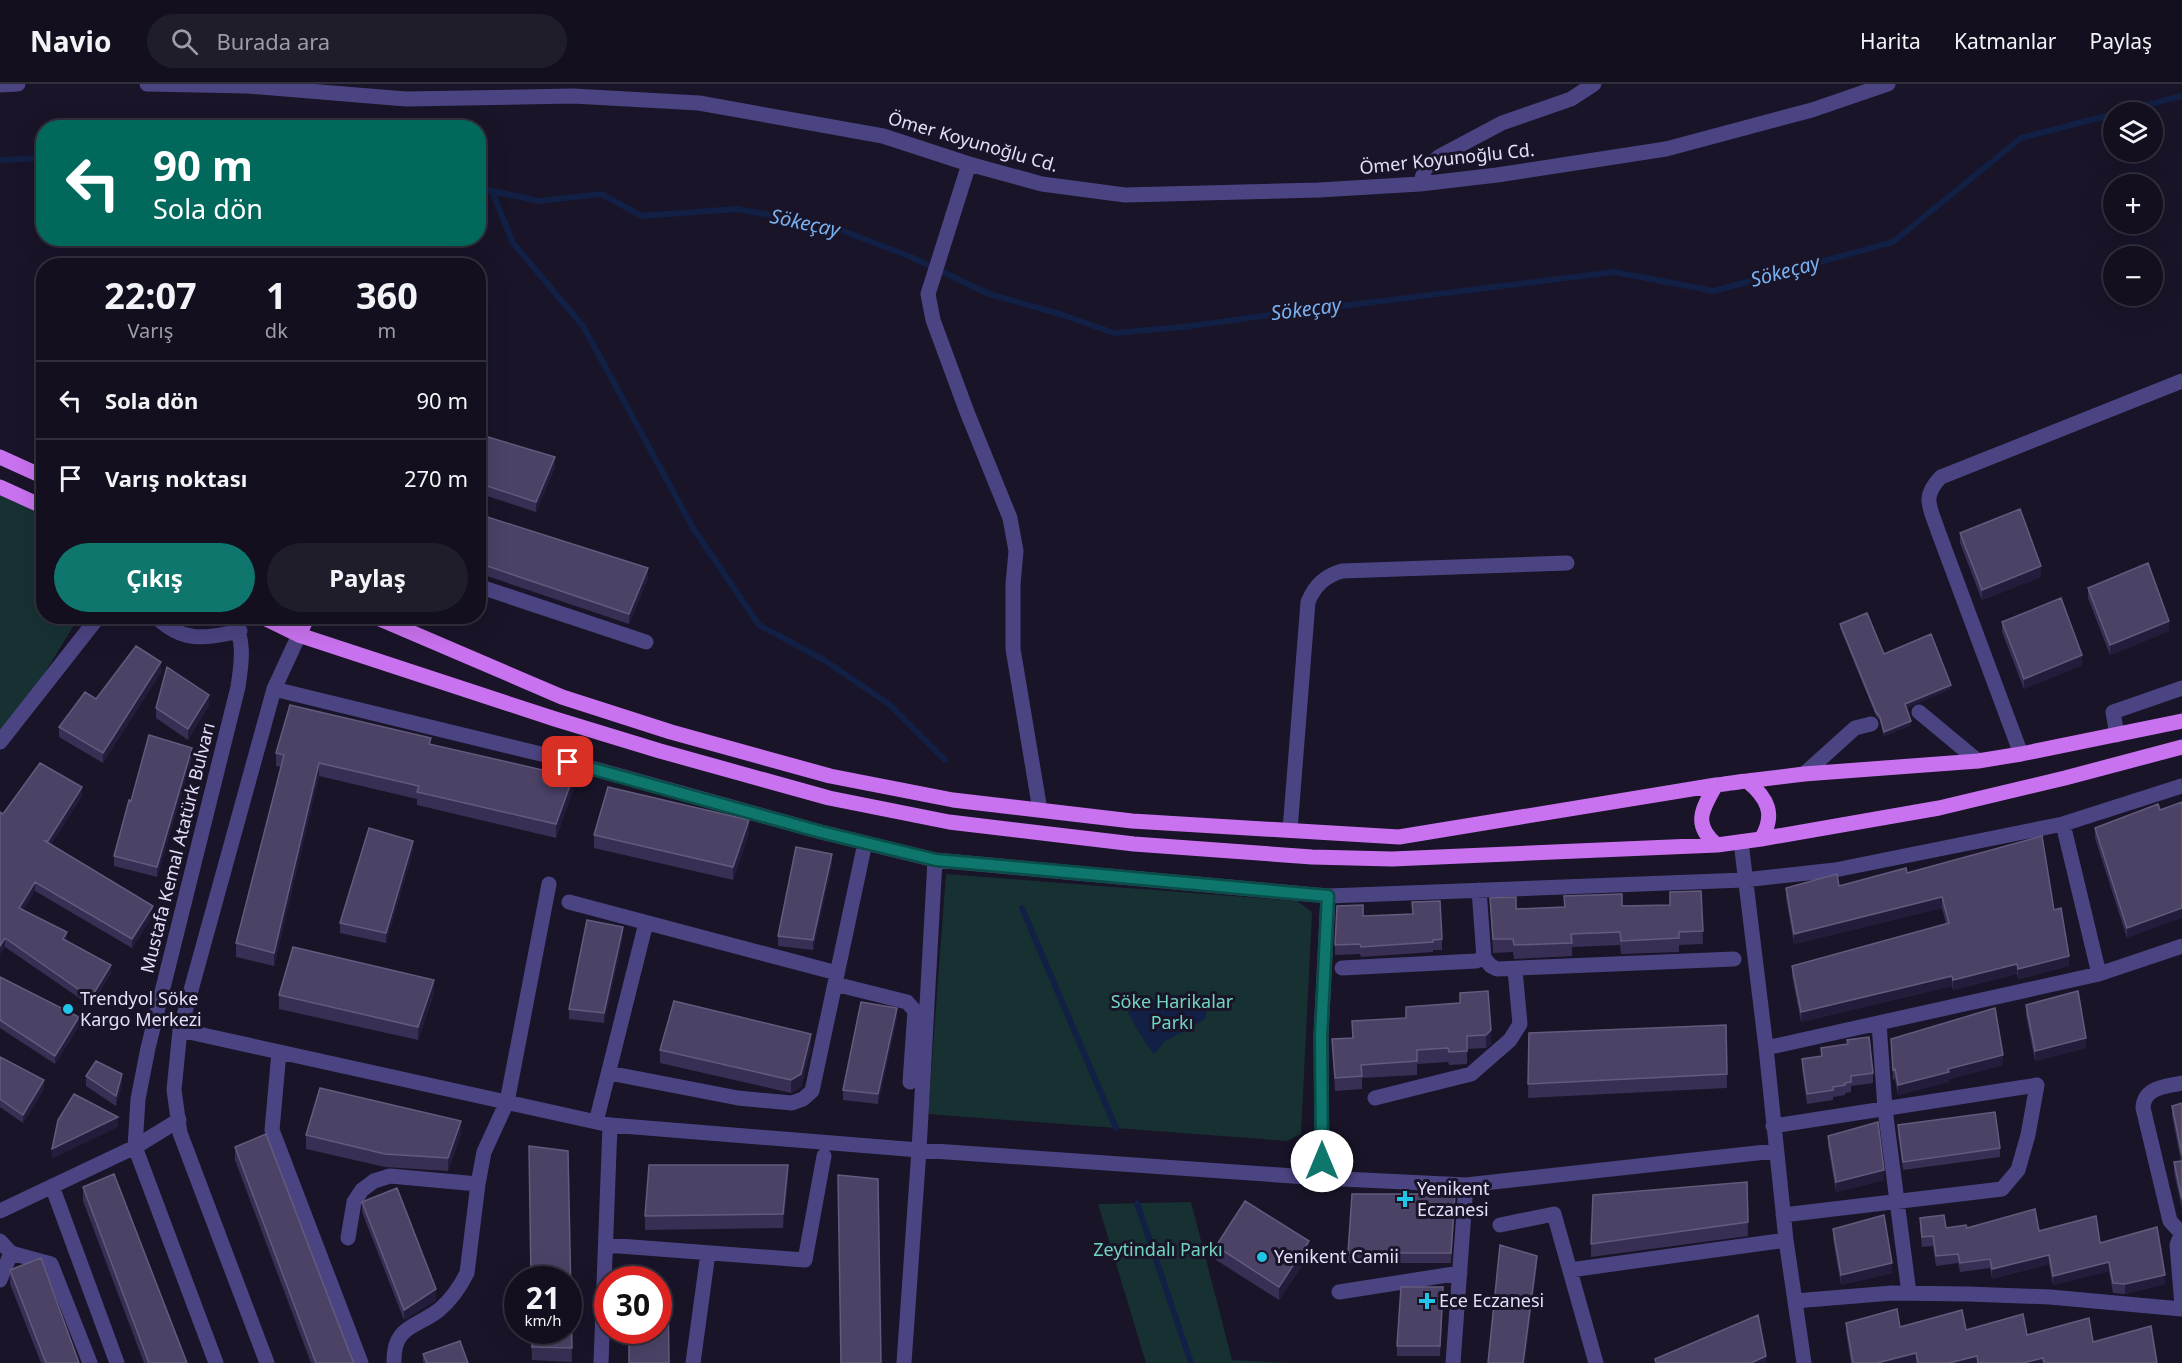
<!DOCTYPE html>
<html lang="tr">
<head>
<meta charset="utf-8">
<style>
  body { margin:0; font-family:"Noto Sans",sans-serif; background:#201d2b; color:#f1f3f6; height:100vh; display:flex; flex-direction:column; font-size:22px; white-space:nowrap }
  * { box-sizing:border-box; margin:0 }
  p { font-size:20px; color:#9d9ca4 }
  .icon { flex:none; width:33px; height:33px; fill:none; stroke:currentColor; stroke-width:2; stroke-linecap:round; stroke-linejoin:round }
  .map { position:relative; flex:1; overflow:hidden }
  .details { position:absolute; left:36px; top:174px; width:450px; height:366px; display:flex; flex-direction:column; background:#130f1e; border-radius:24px; box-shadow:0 6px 24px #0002,0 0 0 2px #322f3c }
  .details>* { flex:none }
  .banner { position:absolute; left:36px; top:36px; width:450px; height:126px; border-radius:24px; box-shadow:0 6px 24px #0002,0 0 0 2px #322f3c; background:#00695c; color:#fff; overflow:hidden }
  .fabs { position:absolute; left:2103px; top:18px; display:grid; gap:12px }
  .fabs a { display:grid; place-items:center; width:60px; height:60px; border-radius:50%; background:#130f1e; box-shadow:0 6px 24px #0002,0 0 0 2px #322f3c; font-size:30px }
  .speed { position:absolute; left:504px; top:1182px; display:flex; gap:12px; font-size:30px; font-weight:700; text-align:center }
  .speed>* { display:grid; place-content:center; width:78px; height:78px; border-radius:50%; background:#130f1e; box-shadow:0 6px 24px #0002,0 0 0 2px #322f3c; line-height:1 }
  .speed small { font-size:15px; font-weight:400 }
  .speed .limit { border:9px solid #d22; background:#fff; color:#111 }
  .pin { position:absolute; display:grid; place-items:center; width:51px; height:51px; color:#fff; margin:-26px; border-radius:12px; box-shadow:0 3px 9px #0006 }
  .me { position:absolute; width:66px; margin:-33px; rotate:0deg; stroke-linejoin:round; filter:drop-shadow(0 0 4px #0008) }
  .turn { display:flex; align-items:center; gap:21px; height:126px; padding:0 18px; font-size:27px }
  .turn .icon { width:78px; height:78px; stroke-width:2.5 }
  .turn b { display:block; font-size:42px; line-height:51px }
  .eta { display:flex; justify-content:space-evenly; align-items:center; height:102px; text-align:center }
  .eta b { font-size:36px; font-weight:700; line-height:42px }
  .button { display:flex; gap:12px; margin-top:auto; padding:12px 18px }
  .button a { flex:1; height:69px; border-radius:36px; background:#0f766e; color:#fff; font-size:24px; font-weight:700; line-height:69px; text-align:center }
  .button a+a { background:#201d2b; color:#f1f3f6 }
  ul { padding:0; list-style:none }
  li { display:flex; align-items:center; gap:18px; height:78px; padding:0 18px; border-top:2px solid #322f3c }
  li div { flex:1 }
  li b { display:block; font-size:22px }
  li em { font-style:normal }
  header { display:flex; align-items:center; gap:36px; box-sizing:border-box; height:84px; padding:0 30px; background:#130f1e; border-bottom:2px solid #322f3c }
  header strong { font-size:28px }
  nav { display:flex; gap:33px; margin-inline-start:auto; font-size:21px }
  .search { width:420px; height:54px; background:#201d2b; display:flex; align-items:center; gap:15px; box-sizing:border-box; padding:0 21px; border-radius:33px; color:#9d9ca4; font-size:22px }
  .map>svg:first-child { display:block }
  .green { fill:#173132 }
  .water { fill:#112044 }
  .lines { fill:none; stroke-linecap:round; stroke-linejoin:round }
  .stream { stroke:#112044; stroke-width:6 }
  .minor { stroke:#4b4482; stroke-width:15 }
  .major { stroke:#c972ef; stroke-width:15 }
  .wall { fill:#392f54 }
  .shaded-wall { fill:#241c3b }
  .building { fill:#4b4266; stroke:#635b7d; stroke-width:1.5 }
  .route-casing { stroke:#0a4d48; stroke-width:15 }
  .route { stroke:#0f766e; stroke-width:10 }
  .poi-dot { fill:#20c4e6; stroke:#191428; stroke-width:2 }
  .labels { text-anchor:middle; stroke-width:6; stroke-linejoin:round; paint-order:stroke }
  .street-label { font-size:18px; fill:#e4dffb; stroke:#191428 }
  .poi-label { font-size:18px; fill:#e4dffb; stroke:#191428; text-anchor:start }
  .park-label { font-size:18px; fill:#71d5c3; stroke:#191428 }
  .water-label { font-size:20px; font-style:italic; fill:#78b0f0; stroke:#191428 }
</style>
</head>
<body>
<header>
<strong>Navio</strong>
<div class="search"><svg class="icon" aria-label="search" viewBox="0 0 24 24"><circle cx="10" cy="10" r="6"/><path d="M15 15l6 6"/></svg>Burada ara</div>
<nav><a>Harita</a><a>Katmanlar</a><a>Paylaş</a></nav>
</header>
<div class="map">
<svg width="2182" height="1279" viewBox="0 0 2182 1279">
  <rect width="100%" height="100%" fill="#191428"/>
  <path class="green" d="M0,403L43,423L44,532L79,533L0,662Z
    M946,790L1297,817L1312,828L1301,1050L1287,1057L928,1030Z
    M1191,1118L1232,1276L1288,1279H1146L1098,1120Z"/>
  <path class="water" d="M1182,910C1196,911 1201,914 1207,926L1205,935L1164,958L1154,970C1149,966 1131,935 1128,928L1140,916L1167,915Z"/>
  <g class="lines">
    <path class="stream" d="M2119,28L2182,12
      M0,76L44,74
      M478,104L539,117L601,110L642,132L736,125L828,141L911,173L989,210L1060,230L1114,249L1183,243L1278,230L1614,188L1714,207L1893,158L2021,54L2114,30
      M492,107L513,159L583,242L693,444L759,541L824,576L889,620L945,676
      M1022,824L1116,1044
      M1137,1119L1191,1279"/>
    <path class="minor" d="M147,0L247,2L406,15L573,12L699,19L883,52L969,80L1042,100L1125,111L1319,106L1420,100L1497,91L1666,65L1812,26L1888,0
      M0,1L18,0
      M969,80L928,210L933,236L967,328L1010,434L1016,467L1013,500V565L1040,726
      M1420,100L1425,85L1440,72L1502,39L1571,15L1594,0
      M478,502L646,558
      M155,532C183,560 206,554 240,547
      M274,605L545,671L821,748L935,776L1328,812L1744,796L1835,786L2063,740L2182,702
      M1919,628L1978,677
      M2117,651L2113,628L2182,604
      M0,658L99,532
      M2021,670L1938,447C1930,423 1921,413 1941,393L2182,297
      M1804,690L1855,644L1871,640
      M2063,740L2099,890
      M1290,746L1308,518C1315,501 1325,492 1342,487L1567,479
      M1741,758L1766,964L1786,1156L1804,1279
      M1479,806L1484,874L1491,882L1497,885L1734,875
      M569,818L837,889
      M1342,884L1476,877L1484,874
      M835,900L907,918L915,927L910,998
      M1879,939L1885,1025L1909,1209
      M180,946L610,1041L919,1066L1322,1094L1466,1101L1775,1067
      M1766,964L2099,890L2182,862
      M279,968L272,1046L361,1279
      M609,989L738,1014L792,1019L803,1015L812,1007L865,759
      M1375,1014L1471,990L1510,956L1520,940L1515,886
      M596,1038L646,839
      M1773,1042L2037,1001L2028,1051L2018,1086L2002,1105L1783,1131
      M1322,1094L1321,951L1328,812
      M52,1102L117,1279
      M0,1127L135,1063L179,1036
      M1500,1141L1554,1130L1596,1279
      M2182,1148L2177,1161L2182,1222
      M2181,1149L2170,1137L2143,1024C2144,1003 2165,1003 2182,999
      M348,1154L354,1118L362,1106L374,1097L390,1092L478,1100
      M0,1157L11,1169L0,1196
      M606,1161L805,1176L824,1072
      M11,1169L51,1180L90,1279
      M1570,1186L1786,1156
      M1339,1208L1460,1189
      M1795,1217L1892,1209L1968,1210L2050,1213L2182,1225
      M216,1279L135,1063L138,1015L148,964L238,603C242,577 245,556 232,532
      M267,1279L180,1049L174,1006L180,946L274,605L299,551
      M394,1279C393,1241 416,1244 439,1226C451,1216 460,1203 467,1189L478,1100L484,1068L507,1018L549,800
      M601,1279L610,1041
      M693,1279L708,1169
      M904,1279L919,1066L935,776
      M1453,1279L1466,1101"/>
    <path class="major" d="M0,373L44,393
      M0,403L44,423
      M260,532L299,551L555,635L660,667L829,714L949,738L1134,760L1312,773L1392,775L1717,761
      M373,532L562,613L671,648L830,692L953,716L1132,737L1399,753L1716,701C1726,700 1736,698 1747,697C1768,714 1776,731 1761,755L1717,761C1692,741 1702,725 1716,701
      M299,551L308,532
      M1747,697L1804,690L1978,677L2021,670L2182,637
      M1761,755L1939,724L2065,694L2182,663"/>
  </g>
  <path class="wall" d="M478,350L555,383L536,428L478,409Z
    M478,430L648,494L629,540L478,489Z
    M1960,449L2041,493L1982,516L1960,459Z
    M2088,504L2169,547L2110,571L2088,514Z
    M2002,538L2082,581L2024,605L2002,548Z
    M1840,540L1884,570L1951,605L1906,624L1911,641L1884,652L1880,637L1876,632L1840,544Z
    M161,588L103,679L59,653V643L96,615Z
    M209,621L188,656L156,634V624Z
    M431,660L573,706L556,754L417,721V715L319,692L274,882L236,873V859L281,683L276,682V669Z
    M192,674L157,793L114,782V772Z
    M82,712L51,760L153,831L132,864L35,807L23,826L67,857L111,889L91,922L5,863L0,870V728L3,730Z
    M2160,726L2127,854L2095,754V744Z
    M749,749L733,796L594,764V751Z
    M413,767L386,859L340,849V839Z
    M832,780L813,866L778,862V852Z
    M1907,789L2054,826L2069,882L2018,895L2017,890L1953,906L1952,902L1801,938L1792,892V882L1946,840L1942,824L1794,860L1786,814V804L1839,802Z
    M1701,807L1703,860L1679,861V868L1621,870L1620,861L1572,863V872L1514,875L1513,868L1493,869L1490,814L1516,825L1622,822L1670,821Z
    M1412,818L1442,855V866H1433V868L1361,873L1360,870L1335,871V861L1363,832L1412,830Z
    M623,853L604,939L569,935V925Z
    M0,893L79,942L55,980L0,944Z
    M434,909L418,956L279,925V911Z
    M1460,909L1491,960L1486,964L1467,965V980L1449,981L1448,978L1417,980V991L1362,994V1005L1335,1007L1332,955L1352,954V937L1406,934V923L1460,919Z
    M2026,921L2086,964L2035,977L2026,931Z
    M897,934L878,1020L843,1016V1006Z
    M1726,941L1727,1004L1528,1014L1529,949Z
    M1891,955L2003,981L1949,995V998L1898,1011L1895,995L1893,996Z
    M1847,956L1873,989V999L1851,1002V1008L1845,1009V1011L1833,1013V1016L1807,1020L1802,985V975L1821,972V964L1847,960Z
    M811,963L801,1003L791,1009L660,979V966Z
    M0,973L44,1005L23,1039L0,1023Z
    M86,992L122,1000L116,1022L86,1002Z
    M2182,1019V1125L2174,1088V1078L2181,1077L2172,1032V1022Z
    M1898,1041L2000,1064V1073L1903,1086L1898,1050Z
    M461,1050L448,1087L385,1083L306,1065V1051Z
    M1828,1052L1884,1096L1836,1108L1828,1062Z
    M235,1063L354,1279H311L235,1076Z
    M568,1067L572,1278L532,1276L531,1246Z
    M788,1094L783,1144L645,1146V1132Z
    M1747,1098L1748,1152L1591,1173V1160Z
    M83,1103L187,1279H144L83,1117Z
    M362,1118L436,1216L404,1236L362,1128Z
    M1455,1121L1451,1179H1348V1169Z
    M1920,1134L1946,1144L2039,1147L2100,1159L2165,1200L2125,1210L2113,1209L2109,1187L2053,1201L2049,1180L1992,1195L1990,1184L1960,1188L1958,1179L1936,1182L1933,1162L1922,1163L1920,1143Z
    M1833,1145L1892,1189L1841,1201L1833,1155Z
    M1216,1162L1309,1171L1279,1216L1216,1176Z
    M10,1186L79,1279H41L10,1200Z
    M1443,1214L1440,1272H1397V1262Z
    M1846,1239L2027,1251L2093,1258L2157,1279H1851L1846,1249Z
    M423,1270L468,1279H423Z"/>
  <path class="shaded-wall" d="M555,373V383L536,428V418Z
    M2041,482V493L1982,516V506Z
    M648,484V494L629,540V530Z
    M2169,537V547L2110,571V561Z
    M2082,571V581L2024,605V595Z
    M161,578V588L103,679V669Z
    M1951,601V605L1905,625V620Z
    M209,611V621L188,656V645Z
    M1911,637V641L1884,652V648Z
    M192,664V674L157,793V783Z
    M319,679V692L274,882V869Z
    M573,693V706L556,754V740Z
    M82,703V712L48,766V757Z
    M749,736V749L733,796V783Z
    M413,757V767L386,859V849Z
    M832,770V780L813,866V856Z
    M35,798V807L19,833V824Z
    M1942,813V824L1794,860V850Z
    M153,822V831L132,864V855Z
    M2182,824V834L2127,854V844Z
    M623,843V853L604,939V929Z
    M67,848V857L63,864V855Z
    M5,854V863L0,870V862Z
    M2069,872V882L2018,895V885Z
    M2017,880V890L1953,906V896Z
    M111,881V889L91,922V914Z
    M1952,892V902L1801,938V928Z
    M434,896V909L418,956V943Z
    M897,924V934L878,1020V1010Z
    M79,933V942L55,980V972Z
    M1491,946V960L1486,964V951Z
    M811,950V963L801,1003L791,1009V996Z
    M2086,954V964L2035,977V967Z
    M2003,971V981L1949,995V998L1898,1011V1001L1948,985Z
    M122,990V1000L116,1022V1012Z
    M44,996V1005L23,1039V1031Z
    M118,1033V1043L52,1075V1065Z
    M461,1037V1050L448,1087V1074Z
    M788,1081V1094L783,1144V1130Z
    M1884,1086V1096L1836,1108V1098Z
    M1455,1110V1121L1451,1179V1169Z
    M1309,1157V1171L1279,1216V1203Z
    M2049,1171V1180L1992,1195V1185Z
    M1537,1172V1185L1525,1279H1523Z
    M2109,1178V1187L2053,1201V1192Z
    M1892,1179V1189L1841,1201V1191Z
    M2165,1191V1200L2125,1210V1200Z
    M436,1205V1216L404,1236V1226Z
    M1916,1269V1279H1877Z
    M1766,1272V1279H1751Z
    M1977,1272V1279H1949Z
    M2043,1274V1279H2023Z"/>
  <path class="building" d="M478,350L555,373L536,418L478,399Z
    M2020,425L2041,482L1982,506L1960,449Z
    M478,430L648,484L629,530L478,479Z
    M2148,479L2169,537L2110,561L2088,504Z
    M2061,514L2082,571L2024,595L2002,538Z
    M1867,529L1884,570L1931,550L1951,601L1905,620L1911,637L1884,648L1880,633L1876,628L1840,540Z
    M136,562L161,578L103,669L59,643L85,608L96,615Z
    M167,583L209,611L188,645L156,624Z
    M290,621L431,654L429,660L573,693L556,740L417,708L419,702L319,679L274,869L236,859L284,671L276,669Z
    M149,651L192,664L157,783L114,772L129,716L131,717Z
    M40,679L82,703L48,757H45L153,822L132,855L35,798L19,824L67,848L63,855L111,881L91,914L5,854L0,862V728L3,730Z
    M608,703L749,736L733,783L594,751Z
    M2182,718V824L2127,844L2095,744L2158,720L2160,726Z
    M369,744L413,757L386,849L340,839Z
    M2042,752L2054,826L2061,824L2069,872L2018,885L2017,880L1953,896L1952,892L1801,928L1792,882L1949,839L1942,813L1794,850L1786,804L1837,790L1839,802L1906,784L1907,789Z
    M796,763L832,770L813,856L778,852Z
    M1701,807L1703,847L1679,848V854L1621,857L1620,848L1571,850L1572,859L1514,861L1513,855H1493L1490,814L1516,813V825L1565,823L1564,812L1622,810V822L1670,821V808Z
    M1440,817L1442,855L1433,856V858L1361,863L1360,860L1335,861L1337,822L1363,821V832L1413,830L1412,818Z
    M587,836L623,843L604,929L569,925Z
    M293,863L434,896L418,943L279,911Z
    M0,893L79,933L55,972L0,936Z
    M1488,907L1491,946L1486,951L1467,952V967L1449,968L1448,964L1417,966V977L1361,981L1362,992L1335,994L1332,955L1353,954L1352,937L1406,934V923L1460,919V909Z
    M2078,907L2086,954L2035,967L2026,921Z
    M674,917L811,950L801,990L791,996L660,966Z
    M861,918L897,924L878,1010L843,1006Z
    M1995,924L2003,971L1948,985L1949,988L1898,1001L1895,985L1893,986L1891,955Z
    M1726,941L1727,990L1528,1000L1529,949Z
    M1869,953L1873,989L1851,992V998L1845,999V1001L1833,1003V1006L1807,1010L1802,975L1822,972L1821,964L1848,960L1847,956Z
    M0,973L44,996L23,1031L0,1015Z
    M96,977L122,990L116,1012L86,992Z
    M320,1004L461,1037L448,1074L385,1070L306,1051Z
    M74,1010L118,1033L52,1065L58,1036Z
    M2182,1019V1071L2172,1022Z
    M1995,1028L2000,1064L1903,1078L1898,1041Z
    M1878,1038L1884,1086L1836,1098L1828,1052Z
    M266,1050L350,1270L354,1279H316L235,1063Z
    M529,1062L568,1067L572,1264L532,1263V1246H568V1196H531Z
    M2182,1077V1115L2174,1078Z
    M649,1081H788L783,1130L645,1132Z
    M114,1090L187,1279H149L83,1103Z
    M838,1091L878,1095L881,1279H841Z
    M1747,1098L1748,1138L1591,1160L1593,1111Z
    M397,1104L436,1205L404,1226L362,1118Z
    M1352,1110H1455L1451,1169H1348Z
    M1245,1117L1309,1157L1279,1203L1216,1162Z
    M2035,1125L2039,1147L2096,1132L2100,1159L2157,1143L2165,1191L2125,1200L2113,1199L2109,1178L2053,1192L2049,1171L1992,1185L1990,1175L1960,1179L1958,1170L1936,1172L1933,1152L1922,1153L1920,1134L1944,1131L1946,1144L1966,1141L1967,1144Z
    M1884,1131L1892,1179L1841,1191L1833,1145Z
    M1500,1161L1537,1172L1523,1279H1488Z
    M41,1174L79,1279H46L10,1186Z
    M1401,1203H1443L1440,1262H1397Z
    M658,1205L668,1206L669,1279H629V1246H658Z
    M1897,1225L1900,1243L1962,1226L1966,1246L2023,1230L2027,1251L2089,1234L2093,1258L2151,1242L2157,1279H2044L2043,1274L2023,1279H1978L1977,1272L1949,1279H1918L1916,1269L1877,1279H1853L1846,1239Z
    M1758,1231L1766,1272L1751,1279H1656L1655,1275Z
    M460,1257L468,1279H427L423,1270Z"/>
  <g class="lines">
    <defs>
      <path id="route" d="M568,678L821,748L936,776L1328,812L1321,951L1322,1077"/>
    </defs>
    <use href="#route" class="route-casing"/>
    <use href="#route" class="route"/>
  </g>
  <g class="poi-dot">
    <circle cx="68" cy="925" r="6"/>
    <path d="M1402 1106h6v6h6v6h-6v6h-6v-6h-6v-6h6z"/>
    <circle cx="1262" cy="1173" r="6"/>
    <path d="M1424 1208h6v6h6v6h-6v6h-6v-6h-6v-6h6z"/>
  </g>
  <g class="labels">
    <g class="street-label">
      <text transform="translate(973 58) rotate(16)" y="6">Ömer Koyunoğlu Cd.</text>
      <text transform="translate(1447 75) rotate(-6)" y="6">Ömer Koyunoğlu Cd.</text>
      <text transform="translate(178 764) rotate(-76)" y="6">Mustafa Kemal Atatürk Bulvarı</text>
    </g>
    <g class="poi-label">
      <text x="80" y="921">Trendyol Söke<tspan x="80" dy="21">Kargo Merkezi</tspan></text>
      <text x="1417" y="1111">Yenikent<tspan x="1417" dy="21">Eczanesi</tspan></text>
      <text x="1274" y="1179">Yenikent Camii</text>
      <text x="1439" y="1223">Ece Eczanesi</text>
    </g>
    <g class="park-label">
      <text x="1172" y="924">Söke Harikalar<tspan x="1172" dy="21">Parkı</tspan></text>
      <text x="1158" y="1172">Zeytindalı Parkı</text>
    </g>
    <g class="water-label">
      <text transform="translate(805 139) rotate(12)" y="7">Sökeçay</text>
      <text transform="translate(1785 187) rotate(-15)" y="7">Sökeçay</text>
      <text transform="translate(1306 225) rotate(-7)" y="7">Sökeçay</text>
    </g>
  </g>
</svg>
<div class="fabs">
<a><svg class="icon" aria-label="layers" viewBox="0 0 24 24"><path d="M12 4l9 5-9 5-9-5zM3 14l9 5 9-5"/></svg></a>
<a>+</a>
<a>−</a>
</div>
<div class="speed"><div>21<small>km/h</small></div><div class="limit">30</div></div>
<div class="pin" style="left:568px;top:678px;background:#d93025"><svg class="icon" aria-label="arrive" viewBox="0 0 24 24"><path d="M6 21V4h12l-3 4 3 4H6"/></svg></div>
<svg class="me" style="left:1322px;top:1077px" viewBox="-20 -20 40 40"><circle r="19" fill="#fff"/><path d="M0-13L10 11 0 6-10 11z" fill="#0f766e"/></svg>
<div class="banner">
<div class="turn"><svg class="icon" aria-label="left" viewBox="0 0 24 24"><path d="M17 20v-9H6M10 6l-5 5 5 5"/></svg><div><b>90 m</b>Sola dön</div></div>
</div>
<section class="details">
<div class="eta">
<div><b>22:07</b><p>Varış</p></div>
<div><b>1</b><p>dk</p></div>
<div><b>360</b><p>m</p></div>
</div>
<ul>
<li><svg class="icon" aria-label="left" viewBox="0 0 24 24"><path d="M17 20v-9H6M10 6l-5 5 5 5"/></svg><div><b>Sola dön</b></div><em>90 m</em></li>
<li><svg class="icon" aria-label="arrive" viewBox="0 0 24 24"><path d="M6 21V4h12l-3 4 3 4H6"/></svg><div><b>Varış noktası</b></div><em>270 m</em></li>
</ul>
<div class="button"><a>Çıkış</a><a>Paylaş</a></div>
</section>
</div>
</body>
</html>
